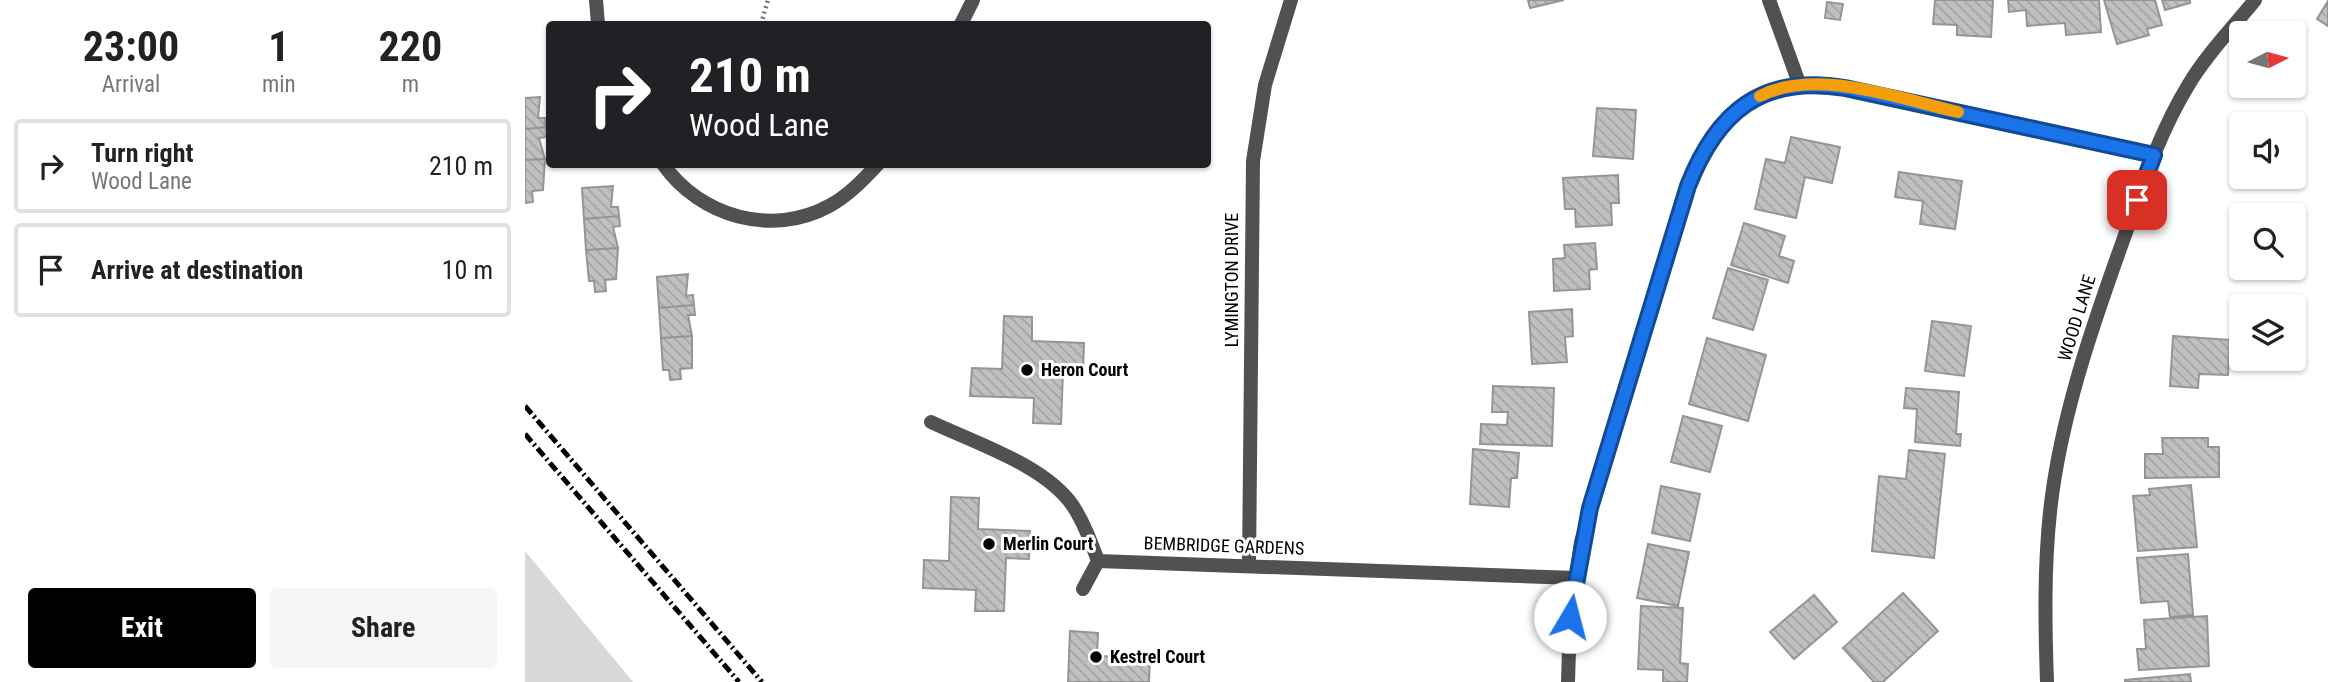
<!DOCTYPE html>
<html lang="en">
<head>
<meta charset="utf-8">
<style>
  body { margin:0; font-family:"Roboto Condensed",sans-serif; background:#f6f6f6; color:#222; height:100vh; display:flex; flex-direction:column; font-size:26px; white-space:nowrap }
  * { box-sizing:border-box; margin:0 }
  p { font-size:23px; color:#767676 }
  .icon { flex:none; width:38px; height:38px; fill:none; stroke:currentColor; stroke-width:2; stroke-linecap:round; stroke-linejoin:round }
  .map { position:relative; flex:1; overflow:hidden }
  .drawer { display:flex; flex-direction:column; background:#fff; width:525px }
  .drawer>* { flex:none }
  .guide { position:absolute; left:21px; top:21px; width:665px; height:147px; border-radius:7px; box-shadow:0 2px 5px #0004; background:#202124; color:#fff; overflow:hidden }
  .needle { width:46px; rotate:84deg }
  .tools { position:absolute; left:1704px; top:21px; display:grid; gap:14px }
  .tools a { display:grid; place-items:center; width:77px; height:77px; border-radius:7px; background:#fff; box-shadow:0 2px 5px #0004; font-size:35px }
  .pin { position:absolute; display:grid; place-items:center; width:60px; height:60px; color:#fff; margin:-30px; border-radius:14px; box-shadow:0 4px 10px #0006 }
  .me { position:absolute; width:77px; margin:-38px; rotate:8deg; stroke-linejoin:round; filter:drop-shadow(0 0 5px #0008) }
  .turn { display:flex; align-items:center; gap:24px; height:147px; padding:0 28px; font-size:32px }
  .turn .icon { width:91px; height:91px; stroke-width:2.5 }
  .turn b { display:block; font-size:49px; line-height:60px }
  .eta { display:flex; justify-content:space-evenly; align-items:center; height:119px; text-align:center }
  .eta b { font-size:42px; font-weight:700; line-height:49px }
  .cta { display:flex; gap:14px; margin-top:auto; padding:14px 28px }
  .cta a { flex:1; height:80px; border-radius:7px; background:#000; color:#fff; font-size:28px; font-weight:700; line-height:80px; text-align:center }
  .cta a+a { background:#f6f6f6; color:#222 }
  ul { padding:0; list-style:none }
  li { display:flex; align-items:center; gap:21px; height:94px; margin:0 14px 10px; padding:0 14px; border:4px solid #e0e0e0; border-radius:7px }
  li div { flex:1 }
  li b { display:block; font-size:26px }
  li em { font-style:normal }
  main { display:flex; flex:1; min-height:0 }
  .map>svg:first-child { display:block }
  .green { fill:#d8d8d8 }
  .building { fill:url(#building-back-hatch); stroke:#959595; stroke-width:2 }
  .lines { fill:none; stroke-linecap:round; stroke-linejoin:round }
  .path { stroke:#737373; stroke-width:4.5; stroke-dasharray:2 3.5; stroke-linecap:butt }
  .minor { stroke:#515151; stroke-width:14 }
  .tertiary { stroke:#515151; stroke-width:14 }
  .rail { stroke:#000; stroke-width:5; stroke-dasharray:10 3.5 2 3.5; stroke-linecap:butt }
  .route-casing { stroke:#114b97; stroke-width:18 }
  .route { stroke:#1a73e8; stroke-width:12 }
  .slow { stroke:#f59e0b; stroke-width:12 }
  .poi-dot { fill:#000; stroke:#fff; stroke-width:2.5 }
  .labels { text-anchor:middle; stroke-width:6; stroke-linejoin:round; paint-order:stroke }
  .street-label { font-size:18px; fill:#000; stroke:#fff }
  .poi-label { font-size:18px; font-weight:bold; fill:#000; stroke:#fff; text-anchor:start }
</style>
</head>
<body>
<main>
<section class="drawer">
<div class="eta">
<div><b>23:00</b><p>Arrival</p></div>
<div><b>1</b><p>min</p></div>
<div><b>220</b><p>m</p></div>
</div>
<ul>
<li><svg class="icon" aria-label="right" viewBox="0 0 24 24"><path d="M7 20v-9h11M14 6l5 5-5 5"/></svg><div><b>Turn right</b><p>Wood Lane</p></div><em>210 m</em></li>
<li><svg class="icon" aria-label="arrive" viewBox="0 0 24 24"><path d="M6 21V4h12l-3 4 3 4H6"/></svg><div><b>Arrive at destination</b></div><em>10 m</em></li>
</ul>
<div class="cta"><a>Exit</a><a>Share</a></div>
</section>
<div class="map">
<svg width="1803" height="682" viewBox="0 0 1803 682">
  <defs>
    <pattern id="building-back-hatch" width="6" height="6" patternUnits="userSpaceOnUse" patternTransform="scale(1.75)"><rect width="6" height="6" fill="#c0c0c0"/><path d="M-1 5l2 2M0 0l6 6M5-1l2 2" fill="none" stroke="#a3a3a3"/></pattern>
  </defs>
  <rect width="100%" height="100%" fill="#fff"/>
  <path class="green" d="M0,551L108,682H0Z"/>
  <path class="building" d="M1003,0H1039L1005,8Z
    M1410,0H1468L1466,37L1432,35V25L1408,24Z
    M1483,0H1574L1576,32L1541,35L1540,23L1502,26L1501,10L1484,12Z
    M1579,0H1630L1637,25L1622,29L1624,35L1592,44Z
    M1637,0H1665V3L1640,10Z
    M1803,1V26L1792,19Z
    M1302,2L1318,4L1315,20L1300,18Z
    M15,97L13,118H20L21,127L0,129V98Z
    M1072,108L1111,110L1108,159L1068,156Z
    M21,127L22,137L14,138L20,159L0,160V129Z
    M1266,137L1315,147L1307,183L1280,177L1271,218L1230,209L1241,159L1260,163Z
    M20,159L18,190L7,191L8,202L0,203V160Z
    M1374,172L1437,181L1430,229L1395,224L1398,201L1370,197Z
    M1093,175L1094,203H1086L1087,225L1051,227L1050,209H1040L1038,178Z
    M88,186L86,207H93L94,216L59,219L57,188Z
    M94,216L95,226L88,227L93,248L61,250L59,219Z
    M1219,223L1260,236L1254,256L1269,261L1263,283L1206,265Z
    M1070,243L1072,269L1064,270L1065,289L1029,291L1028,259L1040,258L1039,245Z
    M93,248L91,279L80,280L81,291L70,292L69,281H64L61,250Z
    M1203,268L1243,280L1228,330L1188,318Z
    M163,274L161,296L168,295L169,305L134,308L132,277Z
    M169,305L170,315H163L167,336L136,338L134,308Z
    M1047,309L1048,336L1040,337L1042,362L1007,364L1004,312Z
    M479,316L507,317V341L559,343L558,372L538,371L536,424L508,423L509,398L445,396L447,368L477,369Z
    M1407,321L1446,326L1439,376L1400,371Z
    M167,336V368L155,369L156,379L145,380L144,370H138L136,338Z
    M1648,336L1705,340L1703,375L1674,374L1673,388L1645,386Z
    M1182,338L1241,355L1223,421L1164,404Z
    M968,386L1029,388L1027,446L955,444L956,424L982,425L983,412H967Z
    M1381,388L1434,392L1431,434H1436L1435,446L1390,442L1392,409L1379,408Z
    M1158,416L1197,426L1185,472L1146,462Z
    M1637,438H1683V447H1694V477L1620,478V454H1638Z
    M948,449L994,453L992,478H986L984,507L945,504Z
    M1384,450L1420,454L1409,558L1347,551L1354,476L1381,479Z
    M1666,485L1672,547L1613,551L1608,496L1625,495L1624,489Z
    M1136,486L1175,494L1165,541L1127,533Z
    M426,497L454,498L453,529L505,531L504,559L481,558L479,611H450L451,590L398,588L399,560L424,561Z
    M1123,544L1164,552L1153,606L1112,598Z
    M1663,554L1668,615L1645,617L1643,601L1616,603L1612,558Z
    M1378,593L1413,631L1358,682H1349L1318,648Z
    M1289,595L1312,622L1269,659L1245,632Z
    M1116,606L1158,608L1155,663L1163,664L1162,682H1138V670L1113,669Z
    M1682,616L1684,666L1614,670L1612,649H1621L1619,620Z
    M545,631L573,633L572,656L625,658L624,682H543Z
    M1665,674L1666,682H1600V680Z"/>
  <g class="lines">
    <path class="path" d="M236,24L243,0"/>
    <path class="minor" d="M71,0L73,24
      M1244,0L1274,83
      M436,24L448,0
      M138,164C175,217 247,237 304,206C323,196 339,179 353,164
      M406,422C450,443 520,465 548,506C559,523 566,542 573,561L1051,578
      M724,565L728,161L740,85L766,0
      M558,589L573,561
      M1043,682L1045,617L1056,542L1163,186C1188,122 1224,83 1298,84L1628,155"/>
    <path class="tertiary" d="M1522,682C1520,625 1519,569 1525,512C1535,418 1568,324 1600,235C1618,183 1635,131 1664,84C1682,54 1708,27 1730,0"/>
    <path class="rail" d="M0,406L237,682
      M0,434L214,682"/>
  </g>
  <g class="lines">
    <defs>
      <path id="route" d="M1045,617L1065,508L1163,186C1192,112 1237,74 1320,88L1629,155L1612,200"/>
    </defs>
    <use href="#route" class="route-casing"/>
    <use href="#route" class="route"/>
    <path class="slow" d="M1235,96C1291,67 1375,99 1433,112"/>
  </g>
  <g class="poi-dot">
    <circle cx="502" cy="370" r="7"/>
    <circle cx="464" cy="544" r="7"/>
    <circle cx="571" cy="657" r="7"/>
  </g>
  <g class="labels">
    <g class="street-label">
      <text transform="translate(707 280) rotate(-90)" y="6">LYMINGTON DRIVE</text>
      <text transform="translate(1552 318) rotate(-73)" y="6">WOOD LANE</text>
      <text transform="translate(699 546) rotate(2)" y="6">BEMBRIDGE GARDENS</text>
    </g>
    <g class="poi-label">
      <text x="516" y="376">Heron Court</text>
      <text x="478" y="550">Merlin Court</text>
      <text x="585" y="663">Kestrel Court</text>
    </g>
  </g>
</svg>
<div class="tools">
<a><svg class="needle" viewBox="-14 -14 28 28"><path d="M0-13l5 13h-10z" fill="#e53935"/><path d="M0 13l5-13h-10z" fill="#767676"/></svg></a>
<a><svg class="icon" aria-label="sound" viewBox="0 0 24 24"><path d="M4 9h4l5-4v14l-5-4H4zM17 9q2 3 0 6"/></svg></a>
<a><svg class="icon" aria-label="search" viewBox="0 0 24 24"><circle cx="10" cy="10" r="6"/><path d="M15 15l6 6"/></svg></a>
<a><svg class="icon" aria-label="layers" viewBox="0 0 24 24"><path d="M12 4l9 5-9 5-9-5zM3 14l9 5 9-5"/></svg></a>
</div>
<div class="pin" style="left:1612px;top:200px;background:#d93025"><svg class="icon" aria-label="arrive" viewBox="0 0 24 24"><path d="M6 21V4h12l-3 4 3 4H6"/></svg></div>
<svg class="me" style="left:1045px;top:617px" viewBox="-20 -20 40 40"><circle r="19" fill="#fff"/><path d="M0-13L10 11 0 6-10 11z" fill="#1a73e8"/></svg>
<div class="guide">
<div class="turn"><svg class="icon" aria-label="right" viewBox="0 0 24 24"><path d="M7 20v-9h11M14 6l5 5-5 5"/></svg><div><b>210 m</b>Wood Lane</div></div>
</div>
</div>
</main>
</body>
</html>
